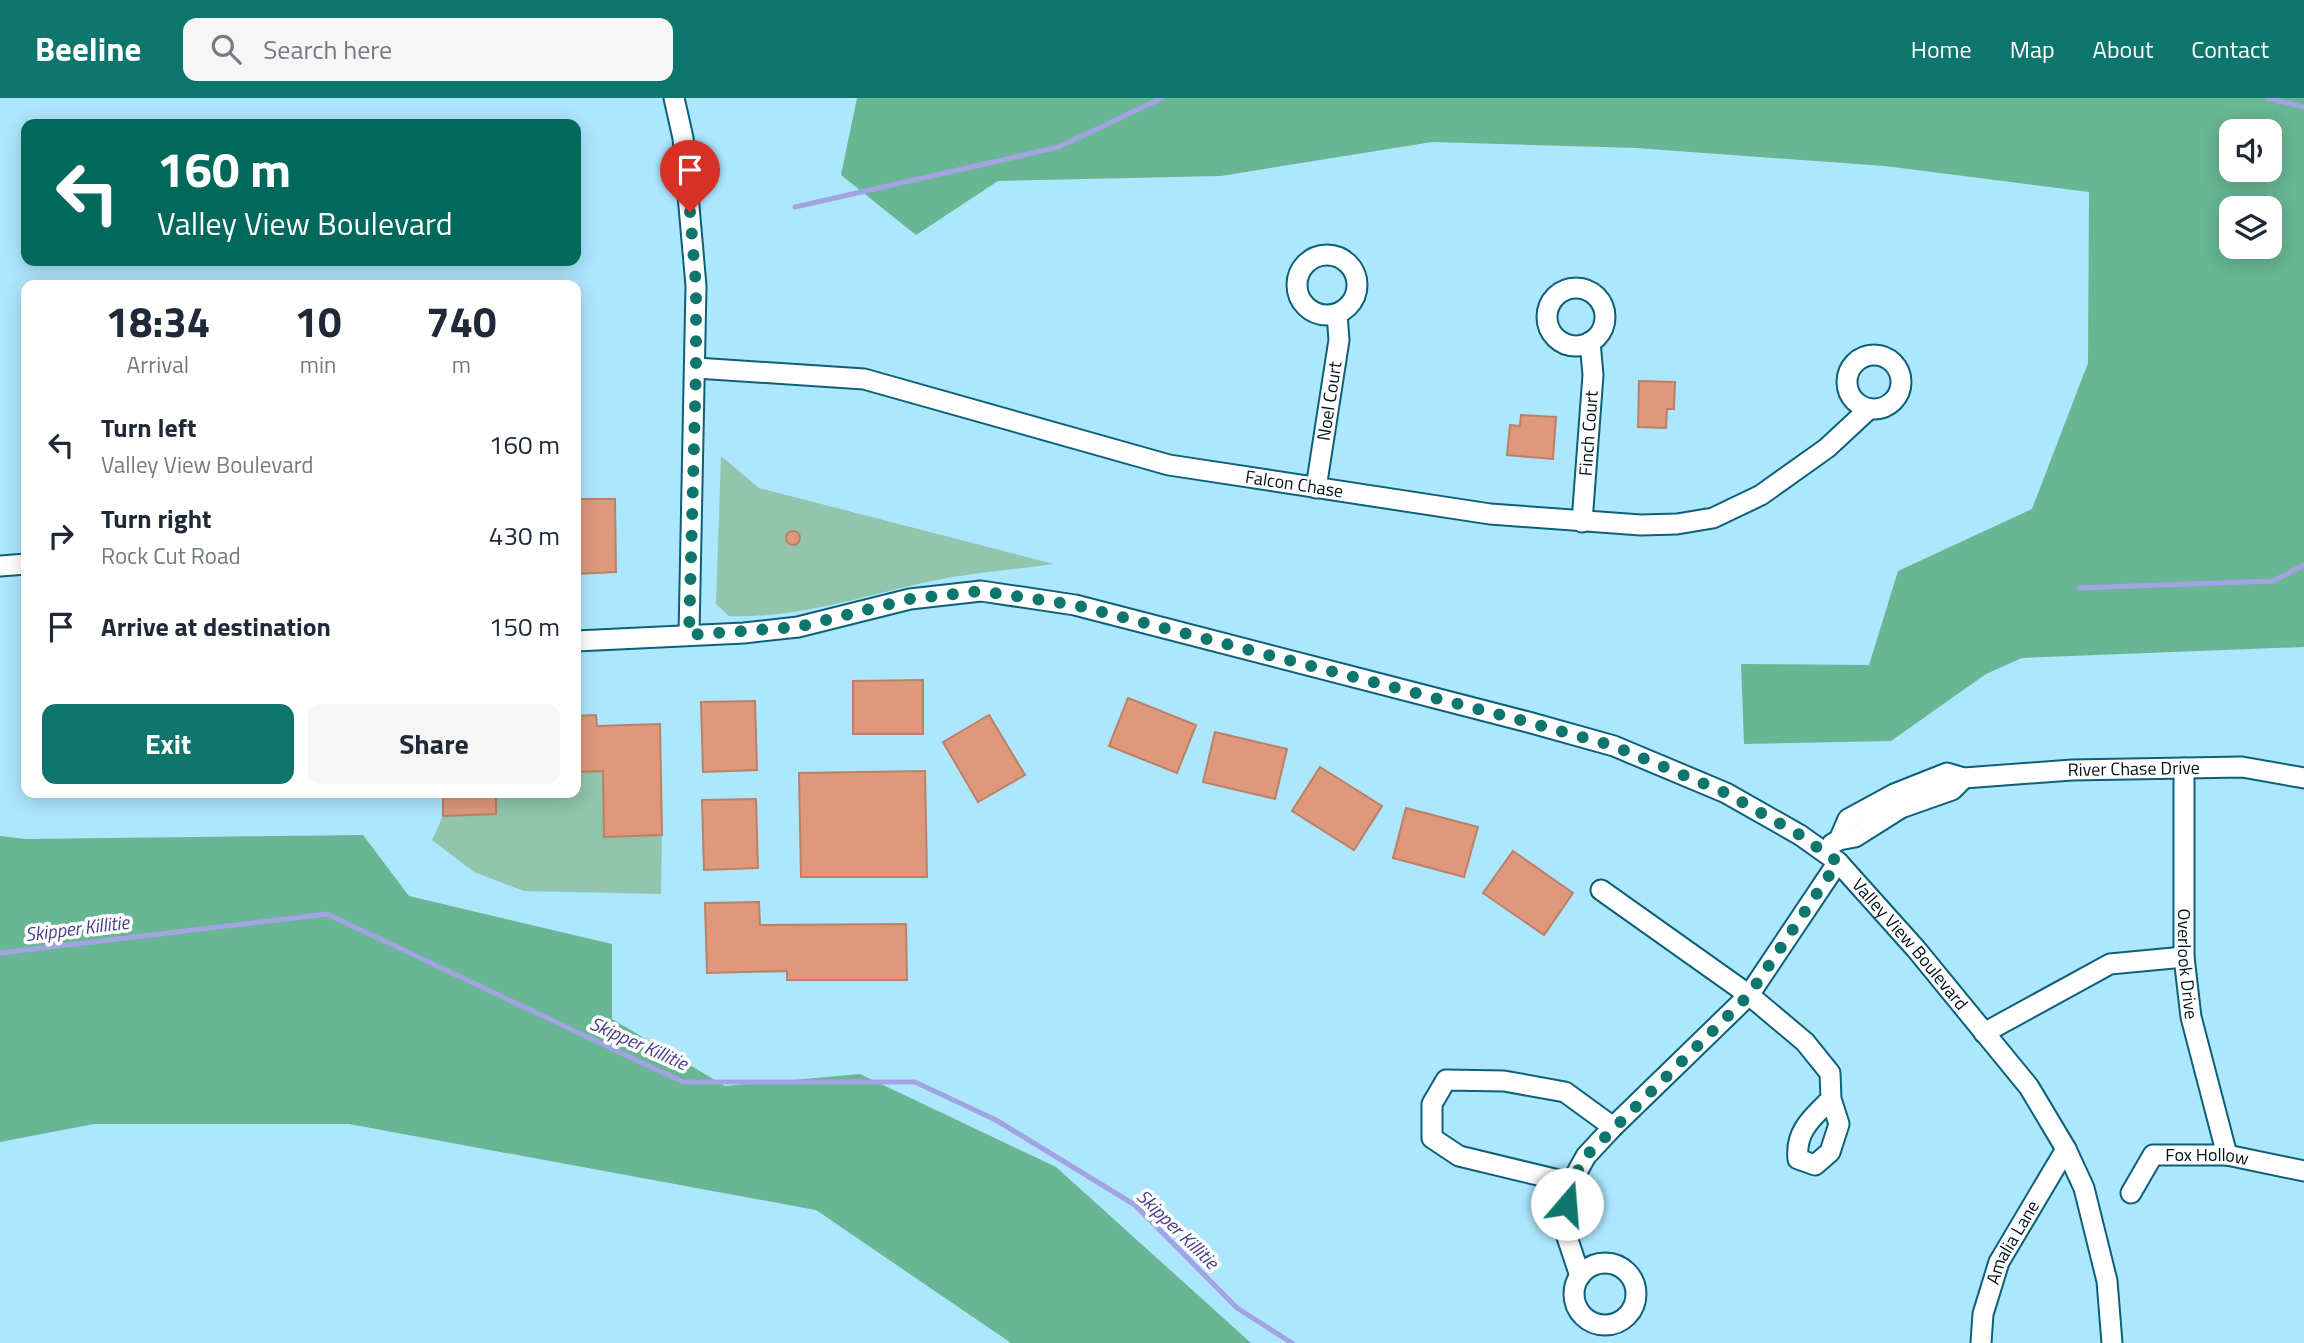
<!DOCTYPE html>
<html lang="en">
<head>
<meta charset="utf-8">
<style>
  body { margin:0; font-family:"Titillium Web",sans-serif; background:#f6f6f7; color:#1f2937; height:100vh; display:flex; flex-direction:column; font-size:26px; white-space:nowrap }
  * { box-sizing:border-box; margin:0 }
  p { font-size:23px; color:#747a83 }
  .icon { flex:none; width:38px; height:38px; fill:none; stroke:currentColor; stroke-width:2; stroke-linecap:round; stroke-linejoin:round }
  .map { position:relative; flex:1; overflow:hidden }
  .sheet { position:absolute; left:21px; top:182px; width:560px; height:518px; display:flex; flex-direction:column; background:#fff; border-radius:14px; box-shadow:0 4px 18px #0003 }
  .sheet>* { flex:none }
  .guide { position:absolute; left:21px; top:21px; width:560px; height:147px; border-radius:14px; box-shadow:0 4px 18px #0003; background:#00695c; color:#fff; overflow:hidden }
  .tools { position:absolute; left:2219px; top:21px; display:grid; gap:14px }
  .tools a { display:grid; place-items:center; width:63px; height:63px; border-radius:14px; background:#fff; box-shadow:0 4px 18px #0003; font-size:35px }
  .pin { position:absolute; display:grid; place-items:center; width:60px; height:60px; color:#fff; margin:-72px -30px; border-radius:50% 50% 50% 0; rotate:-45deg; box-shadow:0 0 7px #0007 }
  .pin .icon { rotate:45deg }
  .me { position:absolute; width:77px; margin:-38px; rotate:18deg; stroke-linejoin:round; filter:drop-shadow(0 0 5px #0008) }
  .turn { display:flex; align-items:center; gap:24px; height:147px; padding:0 21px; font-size:32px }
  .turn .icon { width:91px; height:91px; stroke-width:2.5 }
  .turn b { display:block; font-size:49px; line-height:60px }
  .eta { display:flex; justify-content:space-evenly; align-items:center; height:119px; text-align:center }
  .eta b { font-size:42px; font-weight:700; line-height:49px }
  .action { display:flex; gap:14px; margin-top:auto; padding:14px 21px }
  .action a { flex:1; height:80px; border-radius:14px; background:#0f766e; color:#fff; font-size:28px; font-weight:700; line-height:80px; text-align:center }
  .action a+a { background:#f6f6f7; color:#1f2937 }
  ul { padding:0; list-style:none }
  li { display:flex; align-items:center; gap:21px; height:91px; padding:0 21px }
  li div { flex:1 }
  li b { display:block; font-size:26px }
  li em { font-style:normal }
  header { display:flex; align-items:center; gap:42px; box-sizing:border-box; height:98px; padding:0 35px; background:#0f766e; color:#fff }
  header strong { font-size:33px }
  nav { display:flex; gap:38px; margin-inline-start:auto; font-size:24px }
  .search { width:490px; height:63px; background:#f6f6f7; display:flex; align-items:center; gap:18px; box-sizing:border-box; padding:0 24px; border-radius:14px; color:#747a83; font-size:26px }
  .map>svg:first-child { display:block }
  .green { fill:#91c5ad }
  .forest { fill:#68b694; fill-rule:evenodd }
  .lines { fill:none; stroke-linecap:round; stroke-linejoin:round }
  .stream { stroke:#a3a2e2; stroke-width:5 }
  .building { fill:#de997c; stroke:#bb8066; stroke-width:2 }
  .minor-casing { stroke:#0c6079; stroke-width:23 }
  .minor { stroke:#fff; stroke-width:19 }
  .route { stroke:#0f766e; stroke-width:12; stroke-dasharray:0 21.6 }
  .labels { text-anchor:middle; stroke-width:7; stroke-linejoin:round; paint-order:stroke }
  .street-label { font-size:18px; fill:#00121a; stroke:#fdfdfd }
  .water-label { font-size:19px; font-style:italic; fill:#473f8b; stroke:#fdfdfd }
</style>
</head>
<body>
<header>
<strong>Beeline</strong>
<div class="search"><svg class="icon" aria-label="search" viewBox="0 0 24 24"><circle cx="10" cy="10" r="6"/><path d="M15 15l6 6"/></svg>Search here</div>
<nav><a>Home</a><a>Map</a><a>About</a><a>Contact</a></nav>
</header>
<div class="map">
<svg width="2304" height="1245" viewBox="0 0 2304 1245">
  <rect width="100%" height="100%" fill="#ade7fd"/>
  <path class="green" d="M721,358L759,390L1054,466C1018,471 982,474 947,480C873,494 804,521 729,518L716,506Z
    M596,653H603L604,739L662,737L661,796L524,793L474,774L432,742L443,718L496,716V695H576V674L595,673Z"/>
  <path class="forest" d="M857,0H2304V549L2022,560L1986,576L1891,643L1744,646L1741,566L1869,567L1898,473L2032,411L2088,265L2089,94L1885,68L1636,50L1432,44L1221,78L998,83L916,137L841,77ZM2231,33H2270V72H2231ZM2231,110H2270V149H2231Z
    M363,737L409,798L612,846V921L725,988L860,976L1056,1069L1251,1245H1011L816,1112L349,1026H94L0,1044V738L26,741Z"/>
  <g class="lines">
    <path class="stream" d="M2267,0L2304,9
      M795,109L1059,49L1162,0
      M2079,490L2273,483L2304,467
      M0,855L327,816L683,984H915L996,1022L1135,1107L1237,1210L1292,1245"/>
  </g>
  <path class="building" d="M1639,283L1675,284L1674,311H1667L1666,330L1638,329Z
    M1521,317L1556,319L1553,361L1507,357L1510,327L1520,328Z
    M577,401H615L616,474L577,476Z
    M786 440a7 7 0 1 1 14 0a7 7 0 1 1-14 0Z
    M923,582V636H853V583Z
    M1128,600L1196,627L1177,675L1109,648Z
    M755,603L757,672L703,674L701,604Z
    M596,617L597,628L660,626L662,737L604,739L603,673L576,674V618Z
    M989,617L1025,677L978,704L943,644Z
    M1215,634L1287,651L1275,701L1203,684Z
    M1320,669L1382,708L1354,752L1292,713Z
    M925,673L927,779H801L799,675Z
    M443,695H496V716L443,718Z
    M756,701L758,770L704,772L702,702Z
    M1406,710L1478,729L1464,779L1393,760Z
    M1513,753L1573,795L1544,837L1483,795Z
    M759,804L760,827L906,826L907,882H787V873L707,875L705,805Z"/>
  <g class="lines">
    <defs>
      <g id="minor">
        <path d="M674,0L683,40L696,188L689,537"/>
        <circle cx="1327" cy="187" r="30"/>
        <circle cx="1576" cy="219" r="29"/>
        <circle cx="1874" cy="284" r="27"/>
        <path id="s1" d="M696,270L864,281L1169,367L1490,416L1641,427L1677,426L1713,420L1761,397L1827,350L1869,311"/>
        <path id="s2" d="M1316,390L1339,242L1337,216"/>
        <path id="s3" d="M1582,424L1593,277L1590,244"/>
        <path d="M0,468L26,466"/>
        <path id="s4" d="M576,543L744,535L798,529L910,501L981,493L1075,507L1528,624L1614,648L1726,695L1800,737L1838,764L1916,851L2029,989L2066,1051L2084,1090L2107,1183L2112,1245"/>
        <path id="s5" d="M2184,670V859L2191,919L2227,1057"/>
        <path id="s6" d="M1839,742L1848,721L1894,696L1947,675L1964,680L2072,672L2242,669L2304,680"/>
        <path d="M1832,746L1839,742L1855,739L1901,710L1952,692L1964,680"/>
        <path d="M1601,792L1749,897L1805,944L1830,975L1831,1001L1839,1026L1830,1054L1815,1067L1798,1061C1795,1033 1812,1020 1831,1001"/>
        <path d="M1984,935L2110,866L2184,859"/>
        <path d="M1571,1085L1459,1058L1432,1040V1006L1446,982L1504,983L1565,994L1613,1029"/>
        <path id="s7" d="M2131,1095L2153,1057H2227L2304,1073"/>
        <circle cx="1605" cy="1196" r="31"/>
        <path d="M1580,1178L1563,1127L1571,1085L1586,1058L1613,1029L1749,897L1838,764"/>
        <path id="s8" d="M1981,1245L1983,1216L1999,1164L2066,1051"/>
      </g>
    </defs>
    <use href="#minor" class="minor-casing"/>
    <use href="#minor" class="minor"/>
  </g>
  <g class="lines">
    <path class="route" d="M690,114L696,188V270L689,537L798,529L910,501L981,493L1075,507L1528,624L1614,648L1726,695L1800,737L1838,764L1749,897L1586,1058L1571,1085L1567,1106"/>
  </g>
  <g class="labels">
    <g class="street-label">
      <text dy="6" stroke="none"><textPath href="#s2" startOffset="88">Noel Court</textPath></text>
      <text dy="6" stroke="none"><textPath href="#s3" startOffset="89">Finch Court</textPath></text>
      <text dy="6" stroke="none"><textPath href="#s1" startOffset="612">Falcon Chase</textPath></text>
      <text dy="6" stroke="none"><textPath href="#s6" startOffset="320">River Chase Drive</textPath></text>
      <text dy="6" stroke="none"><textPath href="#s4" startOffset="1424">Valley View Boulevard</textPath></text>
      <text dy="6" stroke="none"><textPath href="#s5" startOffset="196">Overlook Drive</textPath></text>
      <text dy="6" stroke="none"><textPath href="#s7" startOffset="98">Fox Hollow</textPath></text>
      <text dy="6" stroke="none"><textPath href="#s8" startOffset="107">Amalia Lane</textPath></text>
    </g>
    <g class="water-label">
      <text transform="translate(77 830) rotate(-7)" y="7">Skipper Killitie</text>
      <text transform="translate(639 945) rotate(24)" y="7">Skipper Killitie</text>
      <text transform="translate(1178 1131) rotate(44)" y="7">Skipper Killitie</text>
    </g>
  </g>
</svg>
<div class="tools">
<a><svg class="icon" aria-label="sound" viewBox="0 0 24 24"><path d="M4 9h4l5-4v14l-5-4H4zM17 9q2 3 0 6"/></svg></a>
<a><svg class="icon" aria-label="layers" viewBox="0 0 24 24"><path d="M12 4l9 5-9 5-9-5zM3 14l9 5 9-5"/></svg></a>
</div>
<div class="pin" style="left:690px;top:114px;background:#d93025"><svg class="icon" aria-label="arrive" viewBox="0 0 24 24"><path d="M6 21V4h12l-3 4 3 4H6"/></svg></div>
<svg class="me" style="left:1567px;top:1106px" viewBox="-20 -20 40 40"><circle r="19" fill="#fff"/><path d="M0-13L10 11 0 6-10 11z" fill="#0f766e"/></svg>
<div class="guide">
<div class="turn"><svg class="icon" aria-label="left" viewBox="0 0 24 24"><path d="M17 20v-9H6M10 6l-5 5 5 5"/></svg><div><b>160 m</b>Valley View Boulevard</div></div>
</div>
<section class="sheet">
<div class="eta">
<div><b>18:34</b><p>Arrival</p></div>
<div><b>10</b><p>min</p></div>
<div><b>740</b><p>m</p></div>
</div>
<ul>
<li><svg class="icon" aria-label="left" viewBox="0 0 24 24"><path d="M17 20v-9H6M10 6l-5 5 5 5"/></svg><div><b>Turn left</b><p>Valley View Boulevard</p></div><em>160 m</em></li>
<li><svg class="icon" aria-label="right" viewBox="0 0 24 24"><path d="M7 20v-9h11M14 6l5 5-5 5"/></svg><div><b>Turn right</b><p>Rock Cut Road</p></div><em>430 m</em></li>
<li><svg class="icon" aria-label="arrive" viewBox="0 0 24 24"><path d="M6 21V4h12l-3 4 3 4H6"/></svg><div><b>Arrive at destination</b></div><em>150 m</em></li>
</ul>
<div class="action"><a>Exit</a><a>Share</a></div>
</section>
</div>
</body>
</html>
